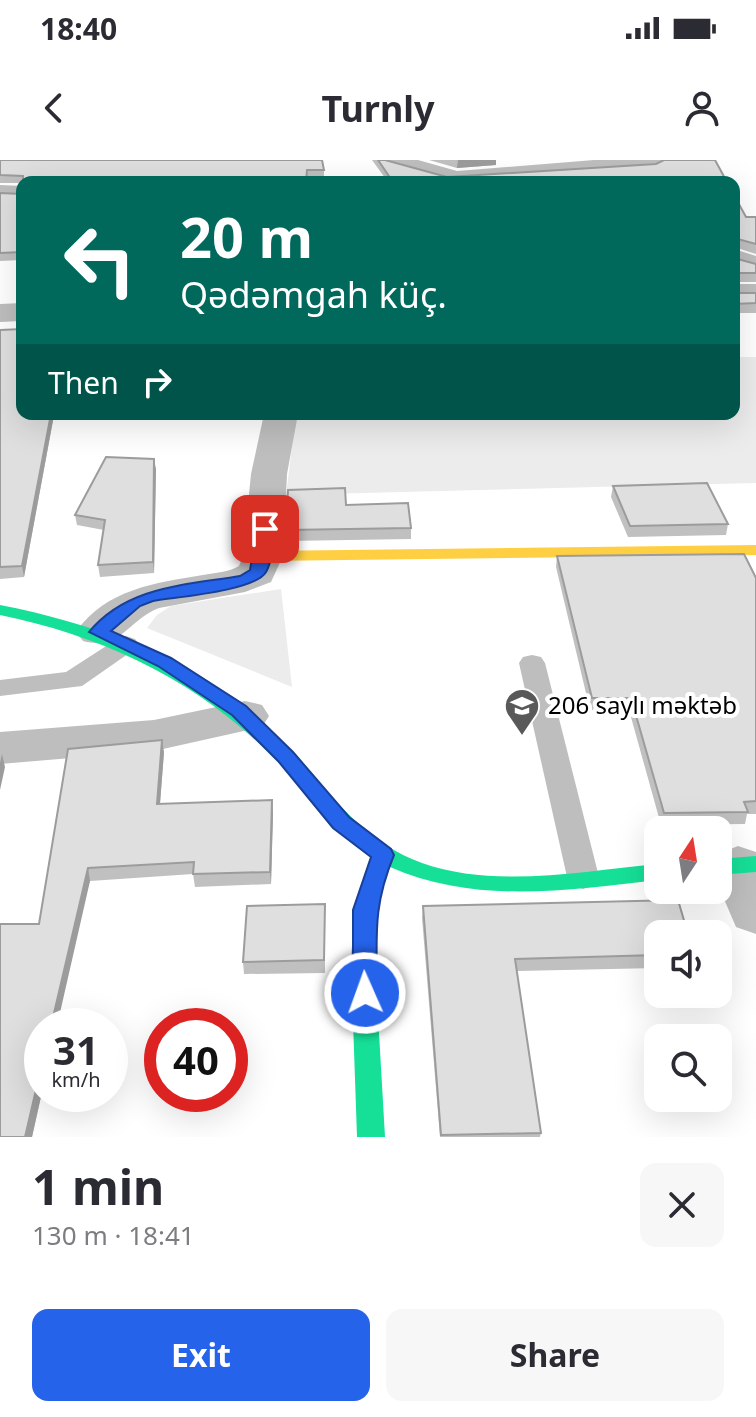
<!DOCTYPE html>
<html lang="en">
<head>
<meta charset="utf-8">
<style>
  body { margin:0; font-family:"Noto Sans",sans-serif; background:#f7f7f7; color:#2b2b33; height:100vh; display:flex; flex-direction:column; font-size:30px; white-space:nowrap }
  * { box-sizing:border-box; margin:0 }
  p { font-size:26px; color:#7c7c81 }
  .icon { flex:none; width:44px; height:44px; fill:none; stroke:currentColor; stroke-width:2; stroke-linecap:round; stroke-linejoin:round }
  .map { position:relative; height:977px; overflow:hidden }
  .sheet { display:flex; flex-direction:column; background:#fff; flex:1 }
  .sheet>* { flex:none }
  .top-card { position:absolute; left:16px; top:16px; width:724px; height:244px; border-radius:16px; box-shadow:0 8px 32px #0002; background:#00695c; color:#fff; overflow:hidden }
  .needle { width:52px; rotate:12deg }
  .buttons { position:absolute; left:644px; top:656px; display:grid; gap:16px }
  .buttons a { display:grid; place-items:center; width:88px; height:88px; border-radius:16px; background:#fff; box-shadow:0 8px 32px #0002; font-size:40px }
  .speed { position:absolute; left:24px; top:848px; display:flex; gap:16px; font-size:40px; font-weight:700; text-align:center }
  .speed>* { display:grid; place-content:center; width:104px; height:104px; border-radius:50%; background:#fff; box-shadow:0 8px 32px #0002; line-height:1 }
  .speed small { font-size:20px; font-weight:400 }
  .speed .limit { border:12px solid #d22; background:#fff; color:#111 }
  .pin { position:absolute; display:grid; place-items:center; width:68px; height:68px; color:#fff; margin:-34px; border-radius:16px; box-shadow:0 4px 12px #0006 }
  .me { position:absolute; width:88px; margin:-44px; rotate:358deg; stroke-linejoin:round; filter:drop-shadow(0 0 6px #0008) }
  .turn { display:flex; align-items:center; gap:28px; height:168px; padding:0 32px; font-size:36px }
  .turn .icon { width:104px; height:104px; stroke-width:2.5 }
  .turn b { display:block; font-size:56px; line-height:68px }
  .then { display:flex; align-items:center; height:76px; padding:0 32px; background:#0003; gap:16px; font-size:30px }
  .round { display:grid; place-items:center; flex:none; width:84px; height:84px; border-radius:16px; background:#f7f7f7 }
  .headline { display:flex; align-items:center; justify-content:space-between; height:136px; padding:0 32px }
  h1 { font-size:48px; font-weight:700; line-height:60px }
  .action { display:flex; gap:16px; margin-top:auto; padding:16px 32px }
  .action a { flex:1; height:92px; border-radius:16px; background:#2563eb; color:#fff; font-size:32px; font-weight:700; line-height:92px; text-align:center }
  .action a+a { background:#f7f7f7; color:#2b2b33 }
  .status { display:flex; justify-content:space-between; align-items:center; height:56px; padding:0 40px; background:#fff; direction:ltr }
  .status svg { height:22px; fill:currentColor }
  header { display:flex; justify-content:space-between; align-items:center; height:104px; padding:0 32px; background:#fff; font-size:36px; font-weight:700 }
  .map>svg:first-child { display:block }
  .green { fill:#ececec }
  .lines { fill:none; stroke-linecap:round; stroke-linejoin:round }
  .lane { fill:#bebebe; fill-rule:evenodd }
  .street { fill:#bebebe; fill-rule:evenodd }
  .fast { fill:#16e098; fill-rule:evenodd }
  .slow { fill:#ffcf43; fill-rule:evenodd }
  .wall { fill:#c0c0c0 }
  .shaded-wall { fill:#9c9c9c }
  .building { fill:#dfdfdf; stroke:#9c9c9c; stroke-width:2 }
  .route { fill:#2563eb; stroke:#184099; stroke-width:2 }
  .labels { text-anchor:middle; stroke-width:8; stroke-linejoin:round; paint-order:stroke }
  .poi-label { font-size:24px; fill:#000; stroke:#fff; text-anchor:start }
</style>
</head>
<body>
<div class="status"><b>18:40</b><svg viewBox="0 0 49 12"><path d="M0 12V9h3v3zM5 12V6h3v6zM10 12V3h3v9zM15 12V0h3v12zM26 1h20v11H26zM47 4h2v5h-2z"/></svg></div>
<header><svg class="icon" aria-label="back" viewBox="0 0 24 24"><path d="M15 5l-7 7 7 7"/></svg>Turnly<svg class="icon" aria-label="person" viewBox="0 0 24 24"><circle cx="12" cy="8" r="4"/><path d="M4 21q1-7 8-7t8 7"/></svg></header>
<div class="map">
<svg width="756" height="977" viewBox="0 0 756 977">
  <rect width="100%" height="100%" fill="#fff"/>
  <path class="green" d="M734,197H756V323L286,335L296,254H734Z
    M281,429L292,527L147,468L157,455L171,446Z"/>
  <g class="lines">
    <path class="lane" d="M126,476L135,479L139,484L135,489L82,526L0,536V520L66,512L117,479Z
      M532,495L541,497L545,503L599,717L594,725L583,729L572,725L567,717L519,503L523,497Z"/>
    <path class="street" d="M383,0H418L457,11L594,0H664L666,3L655,9L447,22L386,5Z
      M0,25L22,26V40L0,39Z
      M734,89L756,96V112L734,105Z
      M734,124H756V140H734Z
      M22,143V161L0,162V144Z
      M264,254H298L287,314L283,396L271,422L245,432L159,448C128,460 121,491 83,481L76,472C106,429 155,423 203,415C215,413 229,412 239,406L243,396L251,314Z
      M245,541L262,545L269,556L262,567L154,591L0,604V572L154,560Z
      M738,686L756,692V774L736,767L718,725V694Z"/>
    <path class="fast" d="M0,445C97,464 188,498 263,564C314,610 354,679 422,703C496,729 582,711 658,704V720C568,730 476,745 390,707L376,750L375,803L385,977H357L351,803L354,750L372,696C335,670 308,633 277,601C200,522 107,477 0,455Z
      M756,696V712L718,715V699Z"/>
    <path class="slow" d="M756,385V395L263,401L255,396L263,391Z"/>
  </g>
  <path class="wall" d="M0,0L324,10V17L308,18L307,22L0,23Z
    M372,0H385L447,17L727,22H388Z
    M429,0H496V5L457,8Z
    M0,33L22,34V100L0,101Z
    M734,35L746,57H756V94L734,87Z
    M734,98L756,104V122H734Z
    M734,133H756V153H734Z
    M0,170L22,254L54,255L24,417L0,419Z
    M156,309L154,413L100,417L98,405L104,370L77,365L75,355Z
    M613,326L728,364L726,375L628,377L611,337Z
    M411,368V379L287,381L286,370Z
    M557,396L756,418V654H747L745,664L661,665L629,550H590L556,407Z
    M164,592L160,644L272,640L273,653L271,724L195,727L193,714L90,721L42,866V932L32,977H0L39,764Z
    M423,746L658,774V808L517,811L541,973L540,977H440L422,758Z
    M325,757V813L244,814L243,802Z"/>
  <path class="shaded-wall" d="M458,0H496V5L457,8Z
    M51,254H54V255L24,417L22,406Z
    M154,299L156,309L154,413L153,402Z
    M162,580L164,592L159,656L157,644Z
    M2,594L5,607L0,630V603Z
    M272,640L273,653L271,724L270,712Z
    M88,708L90,721L57,866H51Z
    M42,904V932L32,977H25Z"/>
  <path class="building" d="M0,0H322L324,10H307L306,22H23V16L0,15Z
    M378,0H385L447,17L656,4L664,0H715L727,22H393Z
    M0,33L22,34V92L0,93Z
    M734,35L746,57H756V84L734,78Z
    M734,98L756,104V113H734Z
    M734,133H756V143L734,144Z
    M22,169V254H51L22,406L0,407V170Z
    M106,297L154,299L153,402L98,405L105,360L75,355Z
    M707,323L728,364L630,366L613,326Z
    M345,328L346,345L408,343L411,368L286,370L288,330Z
    M744,394L756,418V641L744,642L748,652L664,653L631,538H592L557,396Z
    M162,580L157,644L272,640L270,712L193,714L194,702L88,708L51,866H42V904L25,977H0V764H39L68,589Z
    M678,740L688,774H658V795L515,799L541,973L441,975L423,746Z
    M325,744L324,800L243,802L247,746Z"/>
  <path class="route" d="M265,364L273,369C272,383 273,400 266,412C255,431 176,437 153,441L140,446L111,471L171,498L246,546L293,592L349,657L391,689L394,695C372,748 377,777 377,833L374,840L365,843L356,840L353,833V750L371,697L333,668L279,602L232,555L158,506L89,472C127,426 186,425 240,416L250,410L257,369Z"/>
  <defs>
    <symbol id="school-pin" viewBox="-11 -11 22 30"><path d="M0 17L-7.5 6A9.5 9.5 0 1 1 7.5 6Z" fill="#595959" stroke="#fff"/><path d="M0-5L7-2L0 1L-7-2ZM-4 1L0 2.5L4 1V4Q0 6-4 4Z" fill="#fff"/></symbol>
  </defs>
  <g fill-rule="evenodd">
    <use href="#school-pin" x="502" y="526" width="40" height="54"/>
  </g>
  <g class="labels">
    <g class="poi-label">
      <text x="548" y="554">206 saylı məktəb</text>
    </g>
  </g>
</svg>
<div class="buttons">
<a><svg class="needle" viewBox="-14 -14 28 28"><path d="M0-13l5 13h-10z" fill="#e53935"/><path d="M0 13l5-13h-10z" fill="#7c7c81"/></svg></a>
<a><svg class="icon" aria-label="sound" viewBox="0 0 24 24"><path d="M4 9h4l5-4v14l-5-4H4zM17 9q2 3 0 6"/></svg></a>
<a><svg class="icon" aria-label="search" viewBox="0 0 24 24"><circle cx="10" cy="10" r="6"/><path d="M15 15l6 6"/></svg></a>
</div>
<div class="speed"><div>31<small>km/h</small></div><div class="limit">40</div></div>
<div class="pin" style="left:265px;top:369px;background:#d93025"><svg class="icon" aria-label="arrive" viewBox="0 0 24 24"><path d="M6 21V4h12l-3 4 3 4H6"/></svg></div>
<svg class="me" style="left:365px;top:833px" viewBox="-20 -20 40 40"><circle r="17" fill="#2563eb" stroke="#fff" stroke-width="3"/><path d="M0-11L8 9 0 5-8 9z" fill="#fff"/></svg>
<div class="top-card">
<div class="turn"><svg class="icon" aria-label="left" viewBox="0 0 24 24"><path d="M17 20v-9H6M10 6l-5 5 5 5"/></svg><div><b>20 m</b>Qədəmgah küç.</div></div>
<div class="then">Then<svg class="icon" aria-label="right" viewBox="0 0 24 24"><path d="M7 20v-9h11M14 6l5 5-5 5"/></svg></div>
</div>
</div>
<section class="sheet">
<div class="headline"><div><h1>1 min</h1><p>130 m · 18:41</p></div><a class="round"><svg class="icon" aria-label="close" viewBox="0 0 24 24"><path d="M6 6l12 12M18 6L6 18"/></svg></a></div>
<div class="action"><a>Exit</a><a>Share</a></div>
</section>
</body>
</html>
